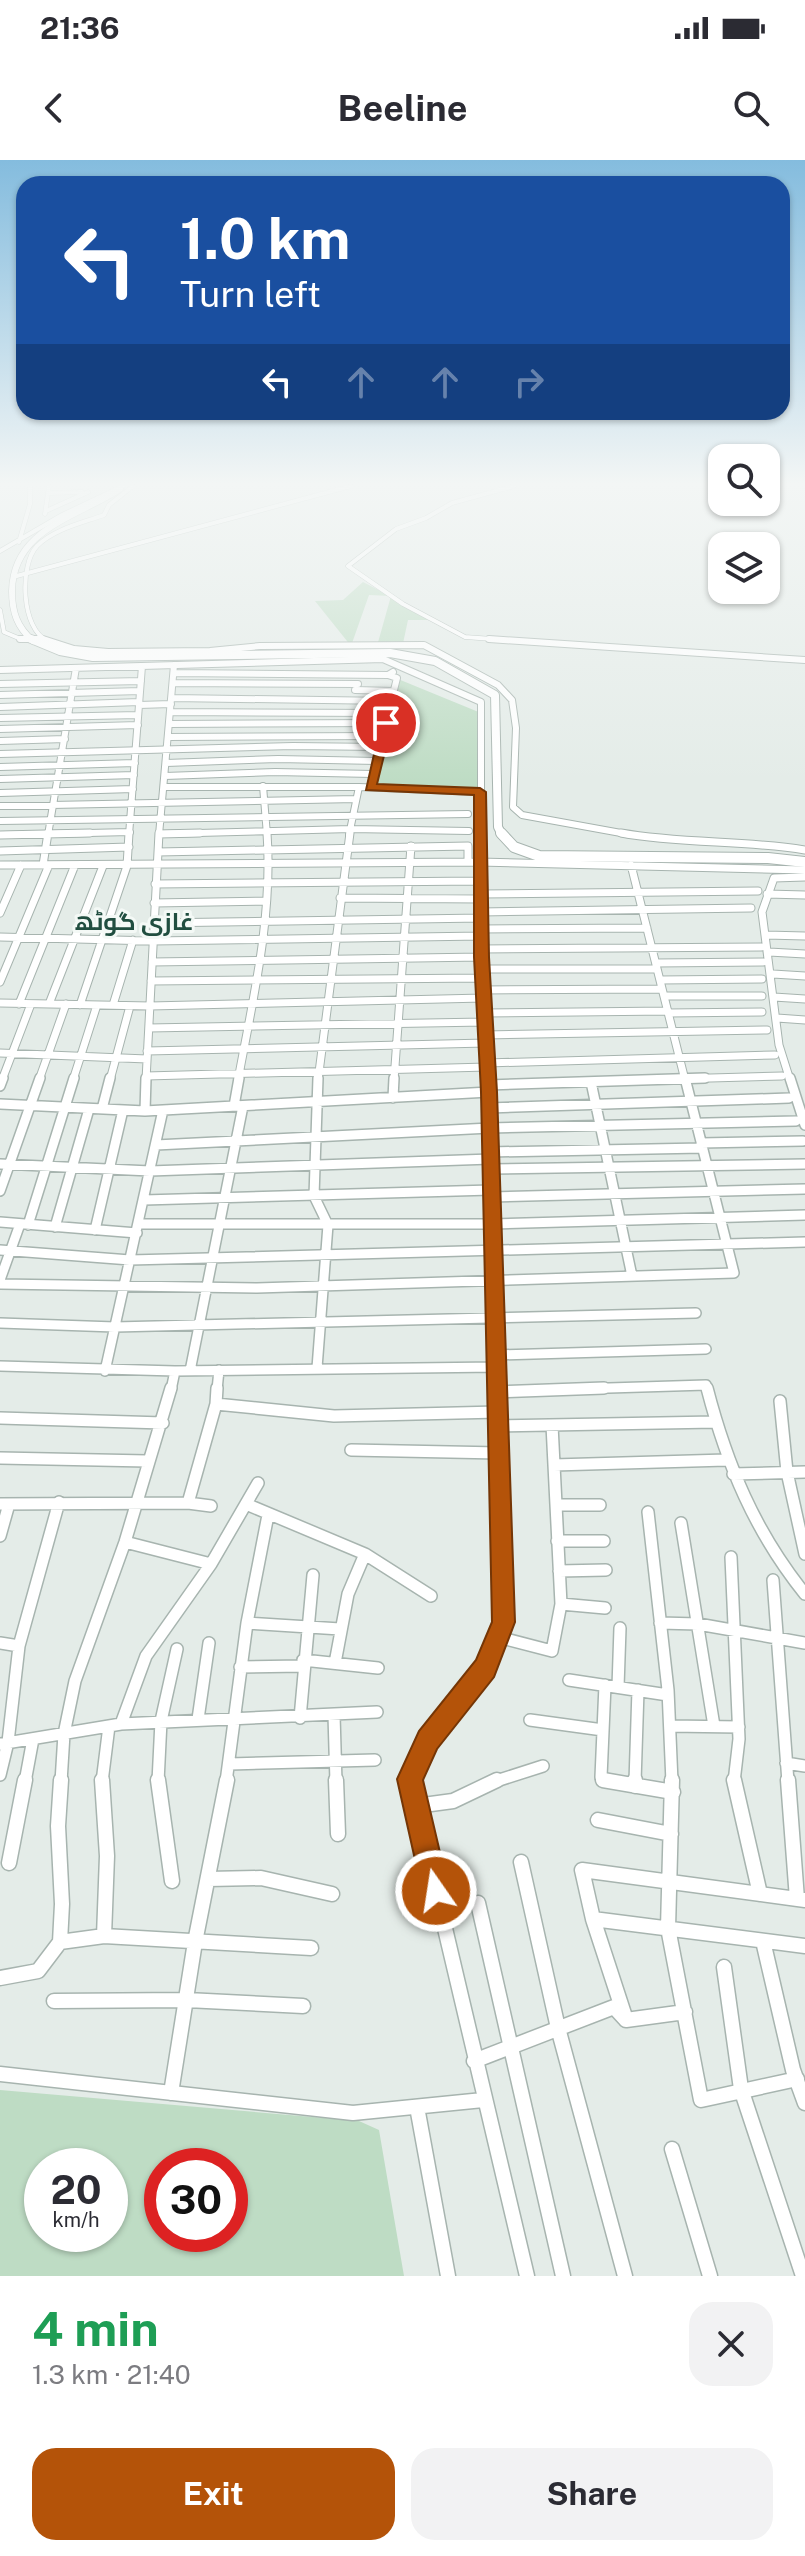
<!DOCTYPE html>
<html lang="en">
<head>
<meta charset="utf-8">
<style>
  body { margin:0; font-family:"Public Sans",Cairo,sans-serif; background:#f2f2f3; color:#2b2b33; height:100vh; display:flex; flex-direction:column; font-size:30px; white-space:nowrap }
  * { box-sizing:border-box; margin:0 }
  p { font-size:26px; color:#7c7c81 }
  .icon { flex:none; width:44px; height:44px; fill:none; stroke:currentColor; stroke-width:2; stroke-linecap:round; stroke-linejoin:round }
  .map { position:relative; height:2116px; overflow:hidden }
  .panel { display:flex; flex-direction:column; background:#fff; flex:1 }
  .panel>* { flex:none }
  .top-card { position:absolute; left:16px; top:16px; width:774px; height:244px; border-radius:24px; box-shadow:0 2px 6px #0004; background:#1a4fa0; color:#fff; overflow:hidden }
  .buttons { position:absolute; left:708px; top:284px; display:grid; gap:16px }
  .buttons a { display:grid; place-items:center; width:72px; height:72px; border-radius:16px; background:#fff; box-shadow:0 2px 6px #0004; font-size:40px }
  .speed { position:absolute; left:24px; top:1988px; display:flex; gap:16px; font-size:40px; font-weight:700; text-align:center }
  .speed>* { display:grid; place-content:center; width:104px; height:104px; border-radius:50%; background:#fff; box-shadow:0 2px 6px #0004; line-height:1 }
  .speed small { font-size:20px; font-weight:400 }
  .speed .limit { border:12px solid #d22; background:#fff; color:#111 }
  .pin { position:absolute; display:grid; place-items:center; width:68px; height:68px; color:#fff; margin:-34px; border:4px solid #fff; border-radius:50%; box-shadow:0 2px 8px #0007 }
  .me { position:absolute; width:88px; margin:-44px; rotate:347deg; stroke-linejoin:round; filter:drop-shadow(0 0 6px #0008) }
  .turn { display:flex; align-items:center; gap:28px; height:168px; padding:0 32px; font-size:36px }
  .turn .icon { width:104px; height:104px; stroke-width:2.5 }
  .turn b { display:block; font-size:56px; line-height:68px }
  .lanes { display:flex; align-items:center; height:76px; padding:0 32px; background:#0003; justify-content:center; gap:40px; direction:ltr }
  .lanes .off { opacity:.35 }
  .round { display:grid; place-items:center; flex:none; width:84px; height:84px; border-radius:24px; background:#f2f2f3 }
  .summary { display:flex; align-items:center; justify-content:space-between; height:136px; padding:0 32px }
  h1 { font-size:48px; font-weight:700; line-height:60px; color:#1e9e55 }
  .cta { display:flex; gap:16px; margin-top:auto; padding:16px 32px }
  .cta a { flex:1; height:92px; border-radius:24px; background:#b45309; color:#fff; font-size:32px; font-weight:700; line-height:92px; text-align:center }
  .cta a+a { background:#f2f2f3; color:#2b2b33 }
  .status { display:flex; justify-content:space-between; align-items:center; height:56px; padding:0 40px; background:#fff; direction:ltr }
  .status svg { height:22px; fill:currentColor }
  header { display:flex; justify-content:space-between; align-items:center; height:104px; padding:0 32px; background:#fff; font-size:36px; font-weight:700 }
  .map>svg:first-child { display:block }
  .green { fill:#bedcc4; fill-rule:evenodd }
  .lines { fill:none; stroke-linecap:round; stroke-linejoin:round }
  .minor-far5-casing { stroke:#a7b4af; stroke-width:5 }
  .minor-far4-casing { stroke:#a7b4af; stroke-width:8 }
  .minor-far3-casing { stroke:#a7b4af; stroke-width:9 }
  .minor-far2-casing { stroke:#a7b4af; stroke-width:12 }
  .minor-far1-casing { stroke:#a7b4af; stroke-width:14 }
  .minor-casing { stroke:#a7b4af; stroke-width:17 }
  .tertiary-far2-casing { stroke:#a7b4af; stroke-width:7 }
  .tertiary-far1-casing { stroke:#a7b4af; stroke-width:10 }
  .tertiary-casing { stroke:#a7b4af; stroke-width:12 }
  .minor-far5 { stroke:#fff; stroke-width:4 }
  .minor-far4 { stroke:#fff; stroke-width:6 }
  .minor-far3 { stroke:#fff; stroke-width:7 }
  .minor-far2 { stroke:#fff; stroke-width:9 }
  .minor-far1 { stroke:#fff; stroke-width:11 }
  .minor { stroke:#fff; stroke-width:14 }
  .tertiary-far2 { stroke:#fff; stroke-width:6 }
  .tertiary-far1 { stroke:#fff; stroke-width:8 }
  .tertiary { stroke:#fff; stroke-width:10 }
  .route { fill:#b45309; stroke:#753606; stroke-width:2 }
  .labels { text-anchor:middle; stroke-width:6; stroke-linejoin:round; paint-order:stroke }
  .far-district-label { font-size:24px; font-weight:bold; fill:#214e40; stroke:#f4f9f6 }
</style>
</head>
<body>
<div class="status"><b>21:36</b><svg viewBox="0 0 49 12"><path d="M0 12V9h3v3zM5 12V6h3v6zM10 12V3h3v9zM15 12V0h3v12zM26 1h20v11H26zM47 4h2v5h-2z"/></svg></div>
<header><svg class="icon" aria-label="back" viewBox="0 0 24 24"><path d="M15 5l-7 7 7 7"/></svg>Beeline<svg class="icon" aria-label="search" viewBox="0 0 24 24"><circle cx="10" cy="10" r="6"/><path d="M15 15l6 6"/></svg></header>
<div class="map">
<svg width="805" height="2116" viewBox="0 0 805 2116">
  <rect width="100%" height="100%" fill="#e4ece8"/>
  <path class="green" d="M363,422L437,460H408L402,488L377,486L391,436L369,435L351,486L315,441L343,440Z
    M398,519L481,553L480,632L370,627Z
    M0,1930L359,1961L379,1970L404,2116H0ZM110,2006V2074H42V2006ZM230,2006V2074H162V2006Z"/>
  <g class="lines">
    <defs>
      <path id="minor-far5" d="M514,326L452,343L426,358L396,369L348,406L403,444L465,477L519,481
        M49,333L82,332
        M46,351L88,332
        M45,354L49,326
        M19,382L30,344V326
        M0,391L62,355L123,326
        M13,417L351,326
        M0,450L4,472L23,480L40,479
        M48,481C21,470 19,405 37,386C54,369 82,363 104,355L109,345L133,326"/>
      <path id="minor-far4" d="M20,479H40
        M43,479L74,489L108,492L210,491L260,486L424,485L498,525L512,540L516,568L513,647L522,655L632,675
        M489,479L805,500
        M0,510L383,499L481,542V675
        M174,513L388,515
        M173,523L358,524
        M0,524L141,521
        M355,530L394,531
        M0,535L140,531
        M172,538L392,541
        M139,545L171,544
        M390,546L397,518L388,515L393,512
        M0,547L139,542
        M171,552L389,553
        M0,558L138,555
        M169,564L386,563
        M0,569L138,565
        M168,577L383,576
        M0,581L65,579
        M0,594L293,586L380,587
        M166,603L278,599L377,601
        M0,607L135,603
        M165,616L275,612L373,614
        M0,619L134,615
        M263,626L267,675
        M164,627H359
        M0,633L133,629
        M0,646L356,639
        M0,661L468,654
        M159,674L351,669L469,671
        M3,675L130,672
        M48,675L76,508
        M129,675L142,506
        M159,675L174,505
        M349,675L359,627L480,632"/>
      <path id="minor-far3" d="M481,673V776L488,920
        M621,673C682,684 744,680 805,690
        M159,674L200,673
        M0,675L90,673
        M0,691L129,687
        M158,692L468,686V702
        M0,705L479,702L805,710
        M43,705L48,673
        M631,705L685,920
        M155,724L480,721
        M480,734L758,731
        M767,734L805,735
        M340,738L480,739
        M154,743L266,741
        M481,752L751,748
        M0,753L21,705
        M154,763L481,758
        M481,769L647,768
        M766,775L805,776
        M0,777L153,781L481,776
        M481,789L761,787
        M769,792L805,794
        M152,802L481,797
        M656,803L763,802
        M482,809H657
        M773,814L805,816
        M660,820L762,819
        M151,821L482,818
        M0,822L49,705
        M482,830L662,829
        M664,836H762
        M774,837L805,839
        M0,843L150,846L483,838
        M19,844L75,705
        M49,844L103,706
        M80,845L127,706L129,673
        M113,845L133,780
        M484,853L668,851
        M668,853L762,852
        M777,858L805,860
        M149,868L484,862
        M485,875L767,870
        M147,891L486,883
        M0,893L147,899
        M487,903L775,895
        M146,916L487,907
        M2,920L31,844
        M39,920L66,844
        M73,920L97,845
        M110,920L130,846
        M146,920L159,673
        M238,920C253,839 273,756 267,673
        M318,920L350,673
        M394,920L411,686
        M639,920L782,916
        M790,920L779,885L762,752L774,718L805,717"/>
      <path id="minor-far2" d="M488,918L497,1230
        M790,918L805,965
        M591,922L632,1116
        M488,925L705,918
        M0,926L3,918
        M393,938L394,918
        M0,944L145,951L489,932
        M234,946L239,918
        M489,948L789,938
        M102,949L110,918
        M145,951L146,918
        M701,983L803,981
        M156,985L490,968L796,961
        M490,992L702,988
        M0,1004L150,1011L491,999
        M491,1009L805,1004
        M0,1031L40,918
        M492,1037L805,1029
        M144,1040L491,1030
        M0,1062L137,1073
        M139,1064H493L805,1055
        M28,1065L74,918
        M55,1067L89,949
        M95,1070L123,950
        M0,1090L130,1100L805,1082
        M0,1120L20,1064
        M0,1124L257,1128L734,1113L685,918
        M0,1163L115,1167L696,1153
        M496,1195L706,1189
        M0,1206L175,1211L496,1207
        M317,1208L328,1065L314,1036L318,918
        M105,1211L163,950
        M190,1211L243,946
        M171,1230L175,1211
        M217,1230L219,1210
        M544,1230L706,1225L707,1230"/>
      <path id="minor-far1" d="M707,1228C727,1305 755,1372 805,1434
        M497,1232L604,1228
        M780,1241L787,1312L805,1394
        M216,1244L334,1256L498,1252
        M0,1258L163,1263
        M498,1266L715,1262
        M351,1290L499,1293
        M0,1298L147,1301
        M554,1305L726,1300
        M733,1314L805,1312
        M188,1343L216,1244L217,1228
        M0,1344L188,1343L211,1346
        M246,1344L365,1394L431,1436
        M556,1345H600
        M648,1352L668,1530L672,1622
        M681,1363L714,1566
        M0,1376L9,1344
        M557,1381H604
        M125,1382L211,1404
        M731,1397L739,1579L734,1622
        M559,1411L606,1410
        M773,1420L788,1622
        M561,1444L605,1448
        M247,1463L340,1469
        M660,1463L698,1464L805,1483
        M498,1477L552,1491L561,1444L552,1265
        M0,1483L19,1486
        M303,1500L378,1508
        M335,1503L348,1434L365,1394
        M240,1507L302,1506
        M569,1520L668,1535
        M605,1525L601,1617L611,1622
        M618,1527L620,1468
        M334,1555L336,1622
        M300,1558L313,1415
        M198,1559L209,1483
        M530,1560L603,1570
        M121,1564L146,1496L211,1404L258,1323
        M670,1566L739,1567
        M0,1584L121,1564L377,1552
        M786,1603L805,1606
        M230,1604L375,1600
        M0,1615L8,1582L19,1486L59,1342
        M25,1622L33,1579
        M61,1622L64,1574L75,1521L125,1382L171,1228
        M102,1622L109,1566
        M158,1622L161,1561L177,1489
        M226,1622L247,1463L268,1355
        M411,1622L428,1580L485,1508L503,1462L497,1228
        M493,1622L543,1606
        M635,1622L638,1530"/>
      <path id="minor" d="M102,1620L107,1696L104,1776
        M158,1620L172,1721
        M336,1620L338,1674
        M410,1620L527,2116
        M603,1620L673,1632
        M672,1620L668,1768L701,1940L797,1919
        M734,1620L760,1734
        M788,1620L797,1739
        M635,1626V1620
        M416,1646L453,1641L497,1620
        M598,1660L671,1674
        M521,1702L558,1868L625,2116
        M9,1703L25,1620
        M208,1719L261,1718L332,1734
        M478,1743L563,2116
        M593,1759L805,1786
        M763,1781L793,1910L805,1943
        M60,1782L104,1776L311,1788
        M724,1807L741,1929L803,2116
        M0,1818L38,1811L60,1782L62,1744L58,1666L61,1620
        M54,1841L187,1840L303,1846
        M626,1860L593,1759L582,1710L805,1740
        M474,1901L614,1847L626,1860L685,1852
        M0,1914L353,1953L483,1940
        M171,1933L195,1782L227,1620
        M417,1947L448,2116
        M672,1989L710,2116"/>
      <path id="tertiary-far2" d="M33,481C17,467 12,452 12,431C13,369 77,357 120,329"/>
      <path id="tertiary-far1" d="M31,479L60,491L93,497L390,493L435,501L495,535L498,667L502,675"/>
      <path id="tertiary" d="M501,673L514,687L539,696L768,698L805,702"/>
    </defs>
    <use href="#minor-far5" class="minor-far5-casing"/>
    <use href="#minor-far4" class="minor-far4-casing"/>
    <use href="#minor-far3" class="minor-far3-casing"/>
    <use href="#minor-far2" class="minor-far2-casing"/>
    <use href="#minor-far1" class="minor-far1-casing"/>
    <use href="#minor" class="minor-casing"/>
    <use href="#tertiary-far2" class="tertiary-far2-casing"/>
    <use href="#tertiary-far1" class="tertiary-far1-casing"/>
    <use href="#tertiary" class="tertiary-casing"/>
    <use href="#minor-far5" class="minor-far5"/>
    <use href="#minor-far4" class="minor-far4"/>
    <use href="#minor-far3" class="minor-far3"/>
    <use href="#minor-far2" class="minor-far2"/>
    <use href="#minor-far1" class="minor-far1"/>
    <use href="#minor" class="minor"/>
    <use href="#tertiary-far2" class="tertiary-far2"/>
    <use href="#tertiary-far1" class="tertiary-far1"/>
    <use href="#tertiary" class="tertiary"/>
  </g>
  <linearGradient id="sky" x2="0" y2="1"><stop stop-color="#84bcde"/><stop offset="0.52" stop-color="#f3f6f5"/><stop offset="1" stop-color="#f3f6f5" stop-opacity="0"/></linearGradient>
  <rect width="805" height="622" fill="url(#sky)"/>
  <path class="route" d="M386,560L392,563L377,624L480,628L486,632L489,797L497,932L515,1462L494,1517L437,1589L423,1620L449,1731L445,1741L436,1745L426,1741L422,1731L397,1619L419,1571L476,1500L492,1462L481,932L474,797V635L366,630L381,563Z"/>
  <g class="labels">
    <g class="far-district-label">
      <text x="134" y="770">غازی گوٹھ</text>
    </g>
  </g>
</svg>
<div class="buttons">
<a><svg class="icon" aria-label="search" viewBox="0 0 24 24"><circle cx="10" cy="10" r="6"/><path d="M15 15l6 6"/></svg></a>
<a><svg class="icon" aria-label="layers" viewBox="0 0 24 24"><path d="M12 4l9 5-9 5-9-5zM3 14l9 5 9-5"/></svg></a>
</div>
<div class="speed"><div>20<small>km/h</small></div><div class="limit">30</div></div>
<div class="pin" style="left:386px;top:563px;background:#d93025"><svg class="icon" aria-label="arrive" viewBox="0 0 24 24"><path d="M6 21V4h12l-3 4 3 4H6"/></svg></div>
<svg class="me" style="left:436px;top:1731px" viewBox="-20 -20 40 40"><circle r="17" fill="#b45309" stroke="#fff" stroke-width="3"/><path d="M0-11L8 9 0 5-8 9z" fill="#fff"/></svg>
<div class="top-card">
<div class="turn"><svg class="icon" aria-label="left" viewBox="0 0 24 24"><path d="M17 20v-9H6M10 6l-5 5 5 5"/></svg><div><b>1.0 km</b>Turn left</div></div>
<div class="lanes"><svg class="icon" aria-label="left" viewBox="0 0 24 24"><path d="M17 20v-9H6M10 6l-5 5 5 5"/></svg><svg class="icon off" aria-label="ahead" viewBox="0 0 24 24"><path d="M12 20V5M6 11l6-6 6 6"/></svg><svg class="icon off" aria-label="ahead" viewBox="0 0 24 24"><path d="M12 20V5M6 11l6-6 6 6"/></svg><svg class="icon off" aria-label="right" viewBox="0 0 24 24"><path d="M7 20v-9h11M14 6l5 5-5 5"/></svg></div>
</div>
</div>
<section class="panel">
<div class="summary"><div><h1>4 min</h1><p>1.3 km · 21:40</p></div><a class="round"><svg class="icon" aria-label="close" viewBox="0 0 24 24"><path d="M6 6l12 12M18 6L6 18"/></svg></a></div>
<div class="cta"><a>Exit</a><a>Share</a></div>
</section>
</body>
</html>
